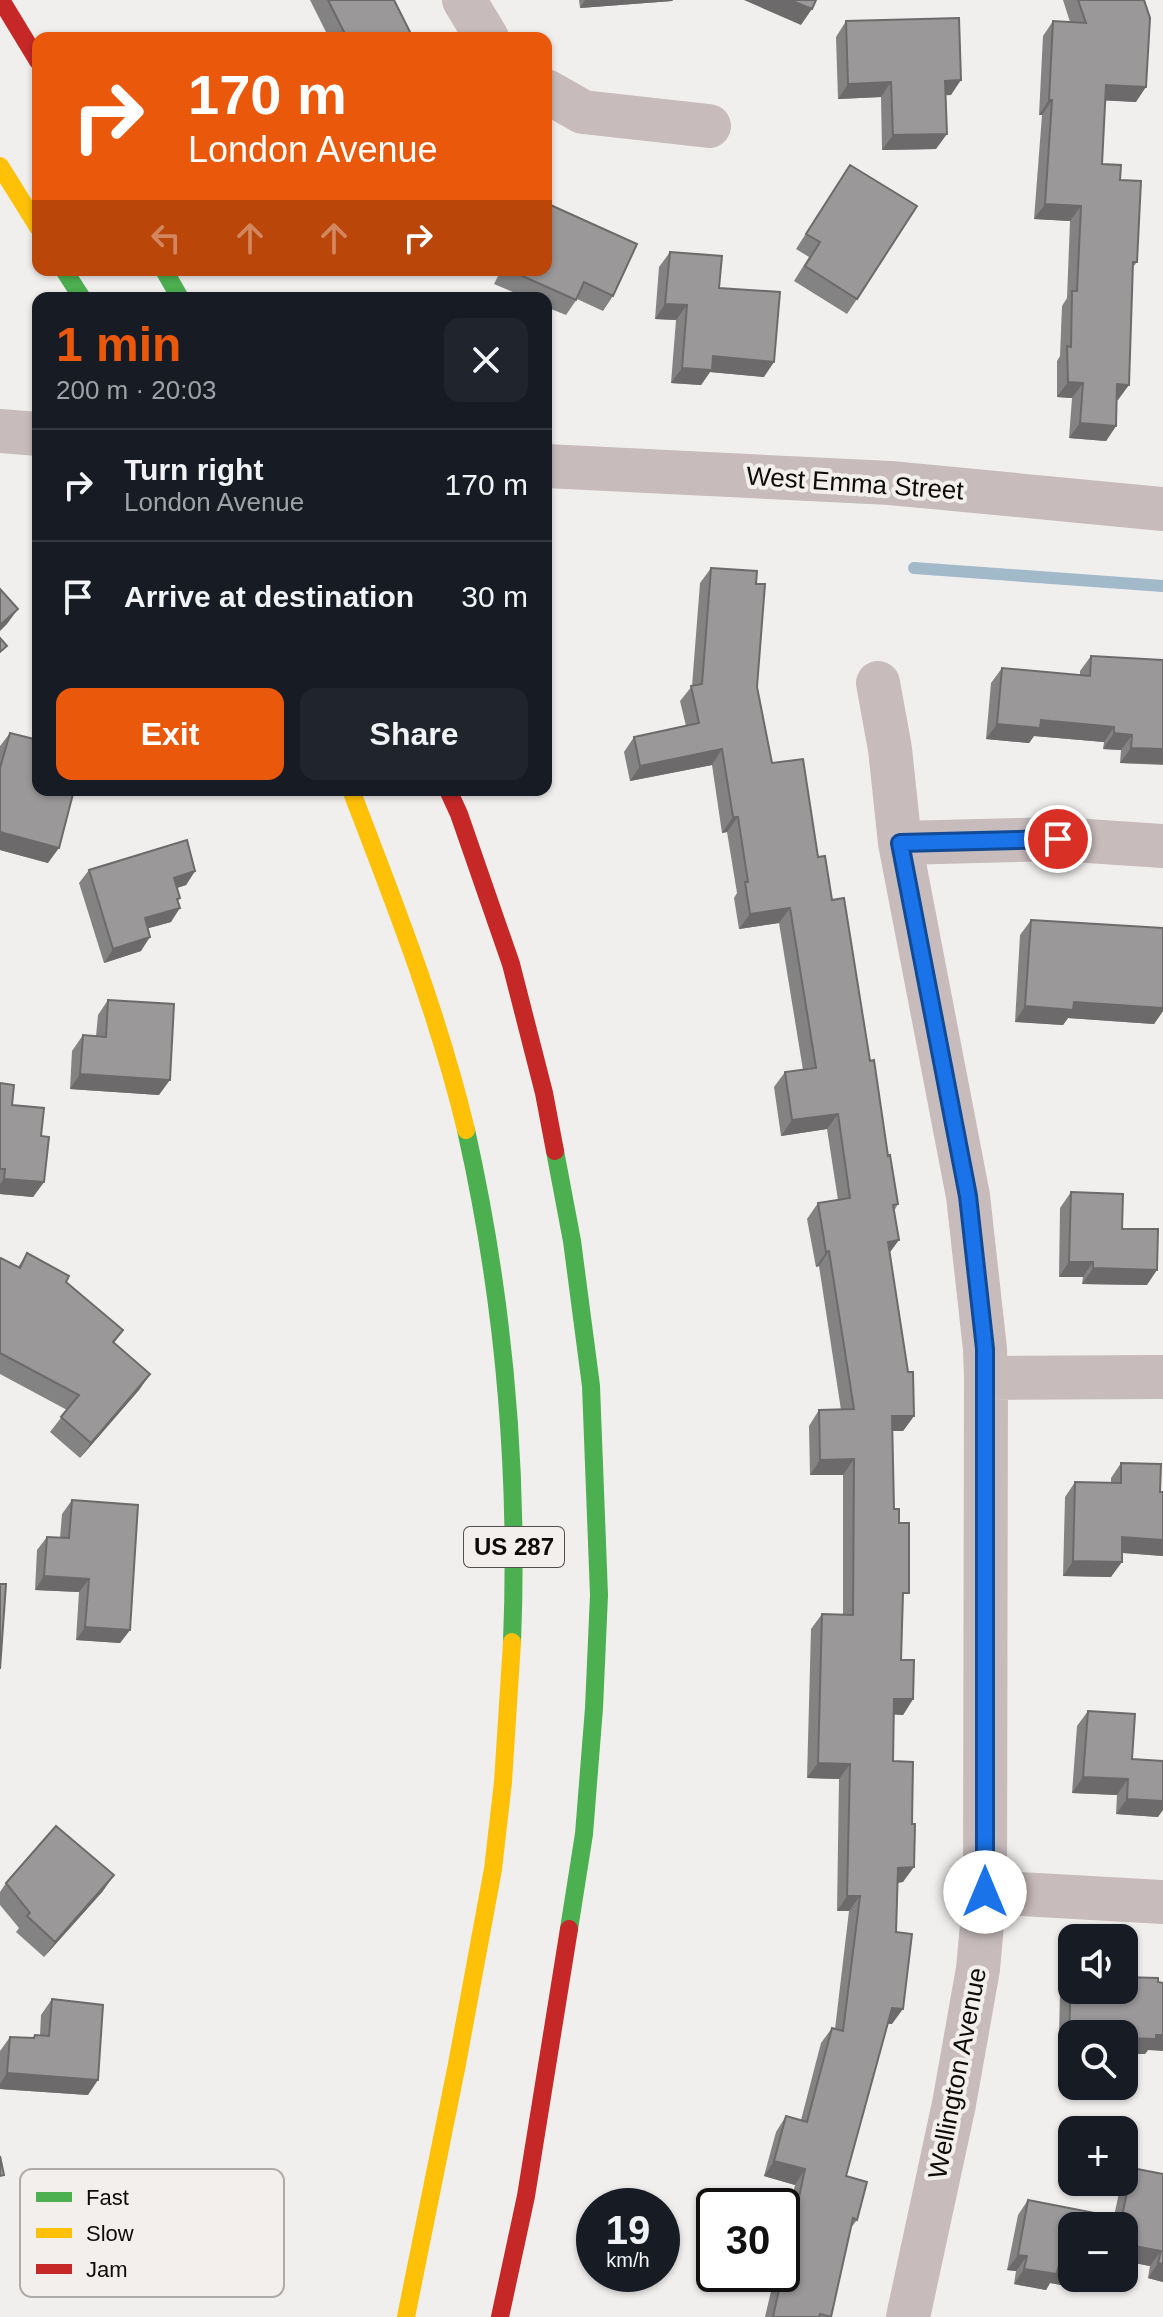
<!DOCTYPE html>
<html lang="en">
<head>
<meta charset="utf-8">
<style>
  body { margin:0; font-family:Arial,sans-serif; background:#20242c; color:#f1f3f6; height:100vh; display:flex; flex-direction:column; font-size:30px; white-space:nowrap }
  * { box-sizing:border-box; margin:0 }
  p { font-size:26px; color:#9ea1a6 }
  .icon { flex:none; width:44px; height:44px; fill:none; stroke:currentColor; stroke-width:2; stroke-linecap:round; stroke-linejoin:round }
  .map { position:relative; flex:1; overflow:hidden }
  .details { position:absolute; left:32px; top:292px; width:520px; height:504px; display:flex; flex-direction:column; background:#171b24; border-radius:16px; box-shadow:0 2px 6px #0004 }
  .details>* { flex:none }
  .guide { position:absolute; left:32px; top:32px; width:520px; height:244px; border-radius:16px; box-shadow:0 2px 6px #0004; background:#ea580c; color:#fff; overflow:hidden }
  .tools { position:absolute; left:1058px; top:1924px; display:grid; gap:16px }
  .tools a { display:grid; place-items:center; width:80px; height:80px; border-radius:16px; background:#171b24; box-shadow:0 2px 6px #0004; font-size:40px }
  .speed { position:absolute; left:576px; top:2188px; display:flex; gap:16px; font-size:40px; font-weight:700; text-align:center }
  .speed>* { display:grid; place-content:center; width:104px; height:104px; border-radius:50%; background:#171b24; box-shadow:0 2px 6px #0004; line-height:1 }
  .speed small { font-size:20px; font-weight:400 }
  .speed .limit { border:4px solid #111; border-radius:12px; background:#fff; color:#111 }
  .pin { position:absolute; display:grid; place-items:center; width:68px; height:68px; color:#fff; margin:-34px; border:4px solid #fff; border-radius:50%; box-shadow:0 2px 8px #0007 }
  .me { position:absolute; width:88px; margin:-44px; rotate:0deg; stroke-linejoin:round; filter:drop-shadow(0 0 6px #0008) }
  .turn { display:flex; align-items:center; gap:28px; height:168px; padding:0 24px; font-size:36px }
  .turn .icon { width:104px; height:104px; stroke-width:2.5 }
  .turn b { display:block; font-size:56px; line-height:68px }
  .lanes { display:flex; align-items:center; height:76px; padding:0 24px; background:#0003; justify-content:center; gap:40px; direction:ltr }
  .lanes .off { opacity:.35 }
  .round { display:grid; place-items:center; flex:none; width:84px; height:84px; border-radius:16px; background:#20242c }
  .head { display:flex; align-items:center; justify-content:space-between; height:136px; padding:0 24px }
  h1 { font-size:48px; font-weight:600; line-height:60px; color:#ea580c }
  .action { display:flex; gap:16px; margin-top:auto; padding:16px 24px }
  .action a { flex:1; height:92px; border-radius:16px; background:#ea580c; color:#fff; font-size:32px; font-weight:600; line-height:92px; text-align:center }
  .action a+a { background:#20242c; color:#f1f3f6 }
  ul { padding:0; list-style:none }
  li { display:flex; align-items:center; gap:24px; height:112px; padding:0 24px; border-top:2px solid #363941 }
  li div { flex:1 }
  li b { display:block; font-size:30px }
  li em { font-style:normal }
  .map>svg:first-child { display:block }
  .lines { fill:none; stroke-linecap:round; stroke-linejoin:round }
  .stream { stroke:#a2b9ca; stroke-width:12 }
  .street { stroke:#c7bbbc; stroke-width:44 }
  .fast { stroke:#4caf50; stroke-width:18 }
  .slow { stroke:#ffc107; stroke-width:18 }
  .jam { stroke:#c62828; stroke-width:18 }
  .wall { fill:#848383 }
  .shaded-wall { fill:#6c6a6a }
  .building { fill:#9a9898; stroke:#6c6a6a; stroke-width:2 }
  .route-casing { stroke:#114b97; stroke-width:20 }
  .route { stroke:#1a73e8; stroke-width:14 }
  .labels { text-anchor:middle; stroke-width:8; stroke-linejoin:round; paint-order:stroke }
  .shield { fill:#f2efed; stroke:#52504f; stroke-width:2 }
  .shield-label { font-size:24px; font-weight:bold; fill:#0d0c0b }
  .street-label { font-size:26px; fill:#0d0c0b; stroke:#f2efed }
  .key { fill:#f2efed; stroke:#adaba9; stroke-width:2 }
  .key-label { font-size:22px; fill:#0d0c0b }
</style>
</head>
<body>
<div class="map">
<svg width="1163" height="2317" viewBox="0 0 1163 2317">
  <rect width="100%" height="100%" fill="#f1efee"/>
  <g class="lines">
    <path class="stream" d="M914,568L1163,586"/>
    <path class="street" d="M464,0L487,38
      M546,91L583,112L709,126
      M0,431L38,434
      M546,466L890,483L1163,509
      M878,683L890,749L900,843L968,1196L985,1349L986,1378L985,1892L978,1969L954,2104L908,2317
      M900,843L1058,839L1163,846
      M986,1378L1163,1377
      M985,1892L1163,1902"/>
    <path class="fast" d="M64,270L82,298
      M164,270L180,298
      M466,1130C504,1299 519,1469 512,1642
      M555,1151L572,1241L591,1386L599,1595L594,1708L584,1834L569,1929"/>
    <path class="slow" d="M0,166L38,227
      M351,790C394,902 438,1013 466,1130
      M406,2317L457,2064L493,1869L503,1782L512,1642"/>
    <path class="jam" d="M1,0L38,61
      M448,790L459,814L511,964L544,1093L555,1151
      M500,2317L526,2196L569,1929"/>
  </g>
  <path class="wall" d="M310,0H394L413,38H329Z
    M579,0H673L672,1L580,8Z
    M1063,0H1144L1136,102L1105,100L1102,164L1120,180L1137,262L1133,267L1118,400H1117L1116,426L1106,441L1069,438L1072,398L1057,397V361L1060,356L1062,306L1067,298L1070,221L1034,219L1042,115H1039L1043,36L1053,21L1070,22Z
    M846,21L951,95H945L936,149L882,150L881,97L838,99L836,37Z
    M850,165L857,299L847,314L794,281L809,257L796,249Z
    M546,203L613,296L603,311L577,299L566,315L546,307V298H527L494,284L501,270H546Z
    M670,252L719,288L764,377L710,372L701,385L671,383L676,320L655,319L659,267Z
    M711,568L756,584L757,687L772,763L818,857L832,900L870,1061L898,1204L894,1211L890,1253L914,1416L903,1431H892L894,1509L903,1600L901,1660L913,1699L903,1715L894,1714L893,1761L903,1882L898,1883L892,2024H887L846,2176L857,2220L850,2229L830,2317H765L775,2274H782V2242L795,2185L764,2176L776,2132L786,2116L801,2120L821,2043L832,2028L835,2029L849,1911H837L839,1779L807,1778L811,1629L822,1614H843V1475H810L809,1426L819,1410H841L819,1266L816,1267L807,1219L818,1203L838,1200L827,1129L781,1136L774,1087L785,1072L803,1070L779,923L739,929L734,898L737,893L727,832L722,833L712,765L630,781L624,752L634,737L686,726L680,701L692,686L700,583Z
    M1091,656L1163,660V765L1120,763L1121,750L1103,749L1104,742L1034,736L1029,743L986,739L991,683L1002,668L1080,675V671Z
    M10,733L48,863L0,850V746Z
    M89,870L195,871L186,885L177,888L178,901L171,922L148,928L141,951L104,963L79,883Z
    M1031,920L1163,928V1011L1154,1024L1068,1018L1063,1025L1015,1022L1020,935Z
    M108,1000L159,1095L70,1089L72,1051L83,1035L96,1036L98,1015Z
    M0,1083L12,1105L41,1136L44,1182L33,1197L0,1194Z
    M1071,1192L1122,1229L1147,1285L1082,1284L1083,1277H1059L1060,1208Z
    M27,1253L66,1282L123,1330L114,1343L150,1374L139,1390L80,1458L50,1432L67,1410L0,1374V1260L18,1267Z
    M1121,1463L1160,1492L1163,1556L1122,1553L1111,1577L1063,1576L1065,1497L1075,1482L1111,1483V1478Z
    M72,1500L130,1630L120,1643L76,1640L79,1592L35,1590L37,1550L47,1537L60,1538L62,1514Z
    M1088,1711L1132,1759L1158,1817L1116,1814L1117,1795L1072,1793L1077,1726Z
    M6,1883L103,1891L44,1957L16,1932L19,1928L0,1905V1892Z
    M1071,1975L1148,2050L1145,2054L1124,2034L1072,2086H1110L1108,2088L1058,2086L1060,1990Z
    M52,1999L88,2095L0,2089V2051L10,2037L32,2038L35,2035H40L41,2015Z
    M1132,2168L1163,2174V2282L1148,2278L1150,2266L1124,2261V2226H1112L1121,2183L1124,2182V2179Z
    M1028,2200L1078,2288L1050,2283L1046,2290L1014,2284L1016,2271L1007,2270L1018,2215Z"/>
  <path class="shaded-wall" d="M585,0H673L672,1L580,8Z
    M744,0H790L812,9L801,25Z
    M961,80L951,95L934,96L945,81Z
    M891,82L881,97L838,99L848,84Z
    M1106,85L1146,87L1136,102L1095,100Z
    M1049,100H1052L1042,115H1039Z
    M947,134L936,149L882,150L893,135Z
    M1045,204L1081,206L1070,221L1034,219Z
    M665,304L687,305L676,320L655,319Z
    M713,356L774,362L764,377L710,372L701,385L671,383L682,368Z
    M1068,382L1083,383L1072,398L1057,397Z
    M1117,384L1129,385L1118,400L1107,399Z
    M1080,423L1116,426L1106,441L1069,438Z
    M18,609L7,624L0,631V625Z
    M1041,720L1114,727L1104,742L1034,736L1029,743L986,739L997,724Z
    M1114,733L1132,735L1121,750L1103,749Z
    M1131,748L1163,749V764L1120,763Z
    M722,749L712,765L630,781L640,766Z
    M733,817H738L727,832L722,833Z
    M0,832L59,848L48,863L0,850Z
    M195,871L186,885L164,892L174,878Z
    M180,898L172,910L180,908L171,922L135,932L145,918Z
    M790,908L779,923L739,929L750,914Z
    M150,937L141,951L104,963L113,949Z
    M1074,1002L1163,1008V1011L1154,1024L1068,1018L1063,1025L1015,1022L1025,1006Z
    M80,1074L170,1080L159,1095L70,1089Z
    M838,1114L827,1129L781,1136L792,1120Z
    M4,1179L44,1182L33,1197L0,1194V1184Z
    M899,1240L888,1255V1242Z
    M829,1251L819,1266L816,1267L826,1252Z
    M1069,1262H1093L1083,1277H1059Z
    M1093,1268L1157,1270L1147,1285L1082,1284Z
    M150,1374L139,1390L80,1458L91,1443Z
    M892,1416H914L903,1431H881Z
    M854,1459L843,1475H810L820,1460Z
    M1122,1537L1163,1540V1556L1112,1552Z
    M1073,1561L1122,1562L1111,1577L1063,1576Z
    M44,1576L89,1579L79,1592L35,1590Z
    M85,1627L130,1630L120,1643L76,1640Z
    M894,1699H913L903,1715L883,1714Z
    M818,1763L850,1764L839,1779L807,1778Z
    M1083,1777L1128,1779L1117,1795L1072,1793Z
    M1127,1799L1163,1801V1810L1158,1817L1116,1814Z
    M914,1867L903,1882L888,1883L898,1868Z
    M114,1875L103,1891L44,1957L55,1942Z
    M847,1896H860L849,1911H837Z
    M892,2008L903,2009L892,2024L881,2023Z
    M1156,2035H1163V2051L1148,2050L1145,2054H1124V2038Z
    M1068,2071H1072V2086H1110L1108,2088L1058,2086Z
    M7,2073L98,2080L88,2095L0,2089V2084Z
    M774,2161L805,2169L795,2185L764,2176Z
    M1124,2244L1161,2251L1150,2266L1124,2261Z
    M1018,2255L1027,2256L1016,2271L1007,2270Z
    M1158,2263L1163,2264V2282L1148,2278Z
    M1058,2268L1072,2270V2278H1085L1078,2288L1050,2283L1046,2290L1014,2284L1024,2269Z"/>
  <path class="building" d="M328,0H394L413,38H347Z
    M790,0H816L812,9Z
    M1078,0H1144L1150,18L1146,87L1106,85L1102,164L1121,165L1120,180L1141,181L1137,262H1133L1129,385L1117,384L1116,426L1080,423L1083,383L1068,382L1067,346L1071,347L1072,291H1077L1081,206L1045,204L1052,100H1049L1053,21L1086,23Z
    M959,18L961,80L945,81L947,134L893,135L891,82L848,84L846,21Z
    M850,165L917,206L857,299L805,266L820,242L806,234Z
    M546,203L637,244L613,296L584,282L576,300L509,270H546Z
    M670,252L722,256L719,288L780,292L774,362L713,356L712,370L682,368L687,305L665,304Z
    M711,568L757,571L756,584H765L757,687L772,763L803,759L818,857L825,856L832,900L844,898L870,1061L874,1060L888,1156L890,1155L898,1204L893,1205L899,1240L888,1242L908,1372H913L914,1416H892L894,1509H899V1523H909V1593H903L901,1660H914L913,1699H894L893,1761L913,1762L912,1824H915L914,1867L898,1868L896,1932L912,1934L903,2009L892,2008L846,2176L867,2182L857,2220L853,2218L831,2317L820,2314L819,2317H773L805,2169L774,2161L786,2116L807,2122L832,2028L843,2031L860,1896H847L850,1764L818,1763L822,1614L853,1615L854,1459L820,1460L819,1410L854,1409L829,1251L826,1252L818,1203L850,1198L838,1114L792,1120L785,1072L816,1068L790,908L750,914L745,882H748L738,817H733L722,749L640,766L634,737L699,723L691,686L702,684Z
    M0,589L18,609L0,625Z
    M0,638L7,646L0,652Z
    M1091,656L1163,660V749L1131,748L1132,735L1114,733V727L1041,720L1040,728L997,724L1002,668L1090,676Z
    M10,733L38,740V790H74L59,848L0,832V768Z
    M187,840L195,871L174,878L180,898L177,899L180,908L145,918L150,937L113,949L89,870Z
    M1031,920L1163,928V1008L1074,1002L1073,1010L1025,1006Z
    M108,1000L174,1004L170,1080L80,1074L83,1035L106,1037Z
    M0,1083L14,1085L12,1105L44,1108L41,1136L49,1137L44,1182L4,1179L5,1169H0Z
    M1071,1192L1123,1194L1122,1229H1158L1157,1270L1093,1268V1262H1069Z
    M27,1253L69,1276L66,1282L123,1330L113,1342L150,1374L91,1443L61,1417L79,1395L0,1353V1260L1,1258L20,1268Z
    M1121,1463L1161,1464L1160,1492H1163V1540L1122,1537V1562L1073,1561L1075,1482L1121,1483Z
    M72,1500L138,1505L130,1630L85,1627L89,1579L44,1576L47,1537L69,1538Z
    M0,1584H6L0,1669Z
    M1088,1711L1135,1714L1132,1759L1163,1761V1801L1127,1799L1128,1779L1083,1777Z
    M56,1826L114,1875L55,1942L27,1916L30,1913L6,1883Z
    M1071,1975H1072V1990H1124V1977L1158,1978V1982L1163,1983V2035H1156V2039L1124,2038V2034H1072V2071H1068Z
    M52,1999L103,2005L98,2080L7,2073L10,2037L34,2038L35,2035L49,2036Z
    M0,2156L4,2175L0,2176Z
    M1132,2168L1163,2174V2264L1158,2263L1161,2251L1124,2244V2226H1120Z
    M1028,2200L1100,2214L1098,2226H1072V2270L1058,2268L1057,2274L1024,2269L1027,2256L1018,2255Z"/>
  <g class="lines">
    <defs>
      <path id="route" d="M985,1892V1349L968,1196L900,843L1058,839"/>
    </defs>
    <use href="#route" class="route-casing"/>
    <use href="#route" class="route"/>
  </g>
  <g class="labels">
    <rect class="shield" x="464" y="1527" width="100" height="40" rx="6"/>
    <g class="shield-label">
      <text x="514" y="1555">US 287</text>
    </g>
    <g class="street-label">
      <text transform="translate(855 483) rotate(4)" y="9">West Emma Street</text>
      <text transform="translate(957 2073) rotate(-79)" y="9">Wellington Avenue</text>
    </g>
  </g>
  <rect x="20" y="2169" width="264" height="128" rx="12" class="key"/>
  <rect x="36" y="2192" width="36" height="10" fill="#4caf50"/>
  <rect x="36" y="2228" width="36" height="10" fill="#ffc107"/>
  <rect x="36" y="2264" width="36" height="10" fill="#c62828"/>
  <g class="key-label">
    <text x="86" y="2205">Fast</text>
    <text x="86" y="2241">Slow</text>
    <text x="86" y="2277">Jam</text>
  </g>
</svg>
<div class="tools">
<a><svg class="icon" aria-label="sound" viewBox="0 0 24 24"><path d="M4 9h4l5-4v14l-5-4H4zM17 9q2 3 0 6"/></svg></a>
<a><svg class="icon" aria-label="search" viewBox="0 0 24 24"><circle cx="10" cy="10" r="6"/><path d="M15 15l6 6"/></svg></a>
<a>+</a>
<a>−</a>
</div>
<div class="speed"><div>19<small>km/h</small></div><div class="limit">30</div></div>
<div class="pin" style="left:1058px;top:839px;background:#d93025"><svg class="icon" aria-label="arrive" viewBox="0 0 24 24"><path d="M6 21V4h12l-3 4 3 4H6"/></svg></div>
<svg class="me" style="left:985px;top:1892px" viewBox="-20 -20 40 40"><circle r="19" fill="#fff"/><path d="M0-13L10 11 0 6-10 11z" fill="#1a73e8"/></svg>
<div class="guide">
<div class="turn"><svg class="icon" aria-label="right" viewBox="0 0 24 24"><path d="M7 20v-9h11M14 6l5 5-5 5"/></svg><div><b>170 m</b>London Avenue</div></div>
<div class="lanes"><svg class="icon off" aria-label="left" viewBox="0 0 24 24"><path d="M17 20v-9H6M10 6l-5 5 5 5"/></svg><svg class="icon off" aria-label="ahead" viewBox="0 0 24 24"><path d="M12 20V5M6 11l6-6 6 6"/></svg><svg class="icon off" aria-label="ahead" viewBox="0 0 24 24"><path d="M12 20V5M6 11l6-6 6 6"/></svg><svg class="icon" aria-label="right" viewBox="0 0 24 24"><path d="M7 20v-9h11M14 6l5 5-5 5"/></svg></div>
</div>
<section class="details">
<div class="head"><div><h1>1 min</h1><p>200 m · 20:03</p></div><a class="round"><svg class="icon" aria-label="close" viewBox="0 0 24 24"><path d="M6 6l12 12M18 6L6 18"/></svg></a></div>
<ul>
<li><svg class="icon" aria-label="right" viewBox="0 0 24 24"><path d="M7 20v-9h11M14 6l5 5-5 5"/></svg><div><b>Turn right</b><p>London Avenue</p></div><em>170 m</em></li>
<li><svg class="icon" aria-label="arrive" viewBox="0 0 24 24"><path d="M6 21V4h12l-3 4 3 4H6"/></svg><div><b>Arrive at destination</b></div><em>30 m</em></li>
</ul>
<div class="action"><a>Exit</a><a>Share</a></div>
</section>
</div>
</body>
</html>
